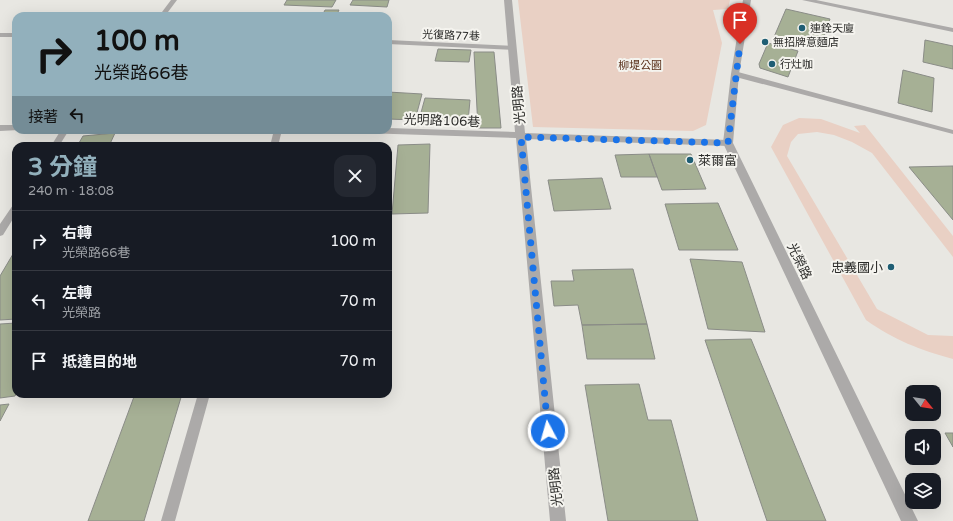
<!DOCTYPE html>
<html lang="zh-TW">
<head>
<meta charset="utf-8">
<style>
  body { margin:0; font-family:"Varela Round","Noto Sans TC",sans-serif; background:#242831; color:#f1f3f6; height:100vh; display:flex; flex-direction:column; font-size:15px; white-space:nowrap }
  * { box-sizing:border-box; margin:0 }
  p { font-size:13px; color:#9ea1a6 }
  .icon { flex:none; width:22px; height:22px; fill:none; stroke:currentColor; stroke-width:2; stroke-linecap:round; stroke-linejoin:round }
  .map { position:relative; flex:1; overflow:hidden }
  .sheet { position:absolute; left:12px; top:142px; width:380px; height:256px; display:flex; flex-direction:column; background:#171b24; border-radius:12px; box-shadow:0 4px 16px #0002 }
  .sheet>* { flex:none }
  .hud { position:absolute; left:12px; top:12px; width:380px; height:122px; border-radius:12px; box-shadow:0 4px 16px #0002; background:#92b0bc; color:#111; overflow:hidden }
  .needle { width:26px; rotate:120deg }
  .buttons { position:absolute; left:905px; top:385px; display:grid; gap:8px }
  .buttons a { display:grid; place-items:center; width:36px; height:36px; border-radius:8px; background:#171b24; box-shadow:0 4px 16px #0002; font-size:20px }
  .pin { position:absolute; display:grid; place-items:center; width:34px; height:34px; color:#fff; margin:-41px -17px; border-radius:50% 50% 50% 0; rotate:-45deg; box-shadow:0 0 4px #0007 }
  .pin .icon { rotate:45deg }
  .me { position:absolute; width:44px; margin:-22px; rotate:354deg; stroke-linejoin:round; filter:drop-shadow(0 0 3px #0008) }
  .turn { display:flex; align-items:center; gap:14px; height:84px; padding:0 16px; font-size:18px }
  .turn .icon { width:52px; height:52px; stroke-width:2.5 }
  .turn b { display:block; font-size:28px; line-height:34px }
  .then { display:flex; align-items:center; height:38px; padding:0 16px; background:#0003; gap:8px; font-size:15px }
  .round { display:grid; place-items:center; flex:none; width:42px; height:42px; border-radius:12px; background:#242831 }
  .summary { display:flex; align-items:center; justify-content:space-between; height:68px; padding:0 16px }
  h1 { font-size:24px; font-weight:700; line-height:30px; color:#92b0bc }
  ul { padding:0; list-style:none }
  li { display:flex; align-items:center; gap:12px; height:60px; padding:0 16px; border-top:1px solid #363941 }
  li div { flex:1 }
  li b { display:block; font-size:15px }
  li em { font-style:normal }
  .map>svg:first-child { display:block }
  .green { fill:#e9d0c4 }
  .building { fill:#a6b095; stroke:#8a8c87 }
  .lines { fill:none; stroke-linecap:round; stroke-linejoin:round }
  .service { fill:#acaaa9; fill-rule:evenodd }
  .minor { fill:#acaaa9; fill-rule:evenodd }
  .tertiary { fill:#acaaa9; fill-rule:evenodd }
  .route { stroke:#1a73e8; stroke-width:7; stroke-dasharray:0 12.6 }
  .poi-dot { fill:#1f5e74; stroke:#f5f4ef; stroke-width:1.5 }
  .labels { text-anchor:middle; stroke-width:4; stroke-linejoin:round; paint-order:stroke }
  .far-poi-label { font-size:11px; fill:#2c2c2a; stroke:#f5f4ef; text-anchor:start }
  .far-street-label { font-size:11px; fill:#2c2c2a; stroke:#f5f4ef }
  .far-park-label { font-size:11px; fill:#582e18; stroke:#f5f4ef }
  .street-label { font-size:13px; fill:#2c2c2a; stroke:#f5f4ef }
  .poi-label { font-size:13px; fill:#2c2c2a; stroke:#f5f4ef; text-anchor:start }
</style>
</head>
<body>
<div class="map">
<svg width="953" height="521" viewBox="0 0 953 521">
  <rect width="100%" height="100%" fill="#e8e7e2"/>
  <path class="green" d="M518,0H730L728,9L713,10L722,43L706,125L693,131L533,127Z
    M799,118L821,119L860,133L854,126L865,125L953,236V257L872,153L852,142L834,135L817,132L798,134L791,142L787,156L877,309L928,335L953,336V359C920,350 894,340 866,320L771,147L783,125Z"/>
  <path class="building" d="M287,0H336L332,7L284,5Z
    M353,0H389L387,7L350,5Z
    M786,9L830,19L820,48L774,37Z
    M325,10H339L336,16H322Z
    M925,40L953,46V69L923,62Z
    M768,43L798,51L788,77L760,68L759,64Z
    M438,49L471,50L469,62L435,61Z
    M474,52H494L501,128H478Z
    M903,70L934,78L932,112L898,103Z
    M388,92L422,94L415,120L388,119Z
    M425,98L470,100L468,122L419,120Z
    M115,133L109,146H73L74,143H79L83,136Z
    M430,144L428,213L392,214L398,145Z
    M649,154L657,177H621L615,155Z
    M649,154H691L706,189L662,190Z
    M953,166V220L909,167Z
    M602,178L611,209L554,211L548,180Z
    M718,203L738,250H679L665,204Z
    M16,249V319L0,320V276Z
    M690,259L742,262L765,332L708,329Z
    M633,269L647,324L582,325L578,305L554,306L551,281H574L572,270Z
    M16,323V394L15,396L0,398V324Z
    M647,324L655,359H587L582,325Z
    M751,339L826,521H767L705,340Z
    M639,384L648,420H671L698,521H608L585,385Z
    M135,394H182L144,521H88Z
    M9,404L0,421V405Z
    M945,433H953V447Z"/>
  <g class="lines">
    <path class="service" d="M171,0H177L165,16H159Z
      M0,33H16V37H0Z
      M388,40L513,46L516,48L513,50L388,44Z
      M732,72H738L953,130V134L732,76Z
      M61,130H69L59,146H51Z
      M274,130H282L278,146H270Z
      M16,204V214L3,235L0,236V224L13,205Z
      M198,394H210L175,521H161Z"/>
    <path class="minor" d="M504,0H512L525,133L728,140L733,143L728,146L526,139L566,521H550L516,138L363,133L358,130H388V128L515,132Z
      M802,0H816L953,28V32Z
      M0,125H16V130H19L0,131Z"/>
    <path class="tertiary" d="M743,0H751L739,74L733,143L918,521H901L723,143L731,74Z"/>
  </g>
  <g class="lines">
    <path class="route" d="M548,431L521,137L728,143L740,44"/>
  </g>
  <g class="poi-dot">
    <circle cx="802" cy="28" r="4"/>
    <circle cx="765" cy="42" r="4"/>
    <circle cx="772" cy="64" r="4"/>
    <circle cx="690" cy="160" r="4"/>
    <circle cx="891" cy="267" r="4"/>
  </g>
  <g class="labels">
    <g class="far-poi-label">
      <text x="810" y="32">連銓天廈</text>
      <text x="773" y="46">無招牌意麵店</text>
      <text x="780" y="68">行灶咖</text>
    </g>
    <g class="far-street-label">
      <text transform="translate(451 35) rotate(2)" y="4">光復路77巷</text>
    </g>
    <g class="far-park-label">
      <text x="640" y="69">柳堤公園</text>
    </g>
    <g class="street-label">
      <text transform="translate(518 105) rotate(-95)" y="5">光明路</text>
      <text transform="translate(442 120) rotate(2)" y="5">光明路106巷</text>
      <text transform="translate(800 261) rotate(64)" y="5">光榮路</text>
      <text transform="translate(555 487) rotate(-96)" y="5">光明路</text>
    </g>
    <g class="poi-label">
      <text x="698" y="165">萊爾富</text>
      <text x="883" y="272" text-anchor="end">忠義國小</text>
    </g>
  </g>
</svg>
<div class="buttons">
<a><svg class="needle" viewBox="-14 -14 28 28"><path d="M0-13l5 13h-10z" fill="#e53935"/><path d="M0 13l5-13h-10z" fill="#9ea1a6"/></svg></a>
<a><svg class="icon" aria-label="sound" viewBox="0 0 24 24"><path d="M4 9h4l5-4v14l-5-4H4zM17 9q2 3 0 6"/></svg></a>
<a><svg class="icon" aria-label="layers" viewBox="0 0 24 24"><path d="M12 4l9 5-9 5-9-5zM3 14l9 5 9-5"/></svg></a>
</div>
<div class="pin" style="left:740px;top:44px;background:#d93025"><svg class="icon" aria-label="arrive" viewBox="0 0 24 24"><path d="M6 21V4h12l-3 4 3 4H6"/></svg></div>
<svg class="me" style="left:548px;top:431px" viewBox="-20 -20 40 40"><circle r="17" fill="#1a73e8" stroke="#fff" stroke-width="3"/><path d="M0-11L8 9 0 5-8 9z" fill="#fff"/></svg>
<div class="hud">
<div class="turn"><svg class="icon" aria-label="right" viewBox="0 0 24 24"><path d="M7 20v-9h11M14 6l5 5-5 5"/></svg><div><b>100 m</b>光榮路66巷</div></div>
<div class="then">接著<svg class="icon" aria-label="left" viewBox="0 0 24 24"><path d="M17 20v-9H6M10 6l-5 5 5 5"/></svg></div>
</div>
<section class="sheet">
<div class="summary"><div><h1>3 分鐘</h1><p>240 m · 18:08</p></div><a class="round"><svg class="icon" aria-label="close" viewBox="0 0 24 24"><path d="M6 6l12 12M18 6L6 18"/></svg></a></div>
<ul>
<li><svg class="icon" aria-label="right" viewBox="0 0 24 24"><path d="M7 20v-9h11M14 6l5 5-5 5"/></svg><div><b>右轉</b><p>光榮路66巷</p></div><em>100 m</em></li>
<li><svg class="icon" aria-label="left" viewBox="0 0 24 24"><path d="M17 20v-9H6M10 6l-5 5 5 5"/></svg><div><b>左轉</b><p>光榮路</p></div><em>70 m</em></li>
<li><svg class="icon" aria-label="arrive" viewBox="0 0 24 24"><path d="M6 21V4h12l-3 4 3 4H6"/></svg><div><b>抵達目的地</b></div><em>70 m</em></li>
</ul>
</section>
</div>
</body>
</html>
